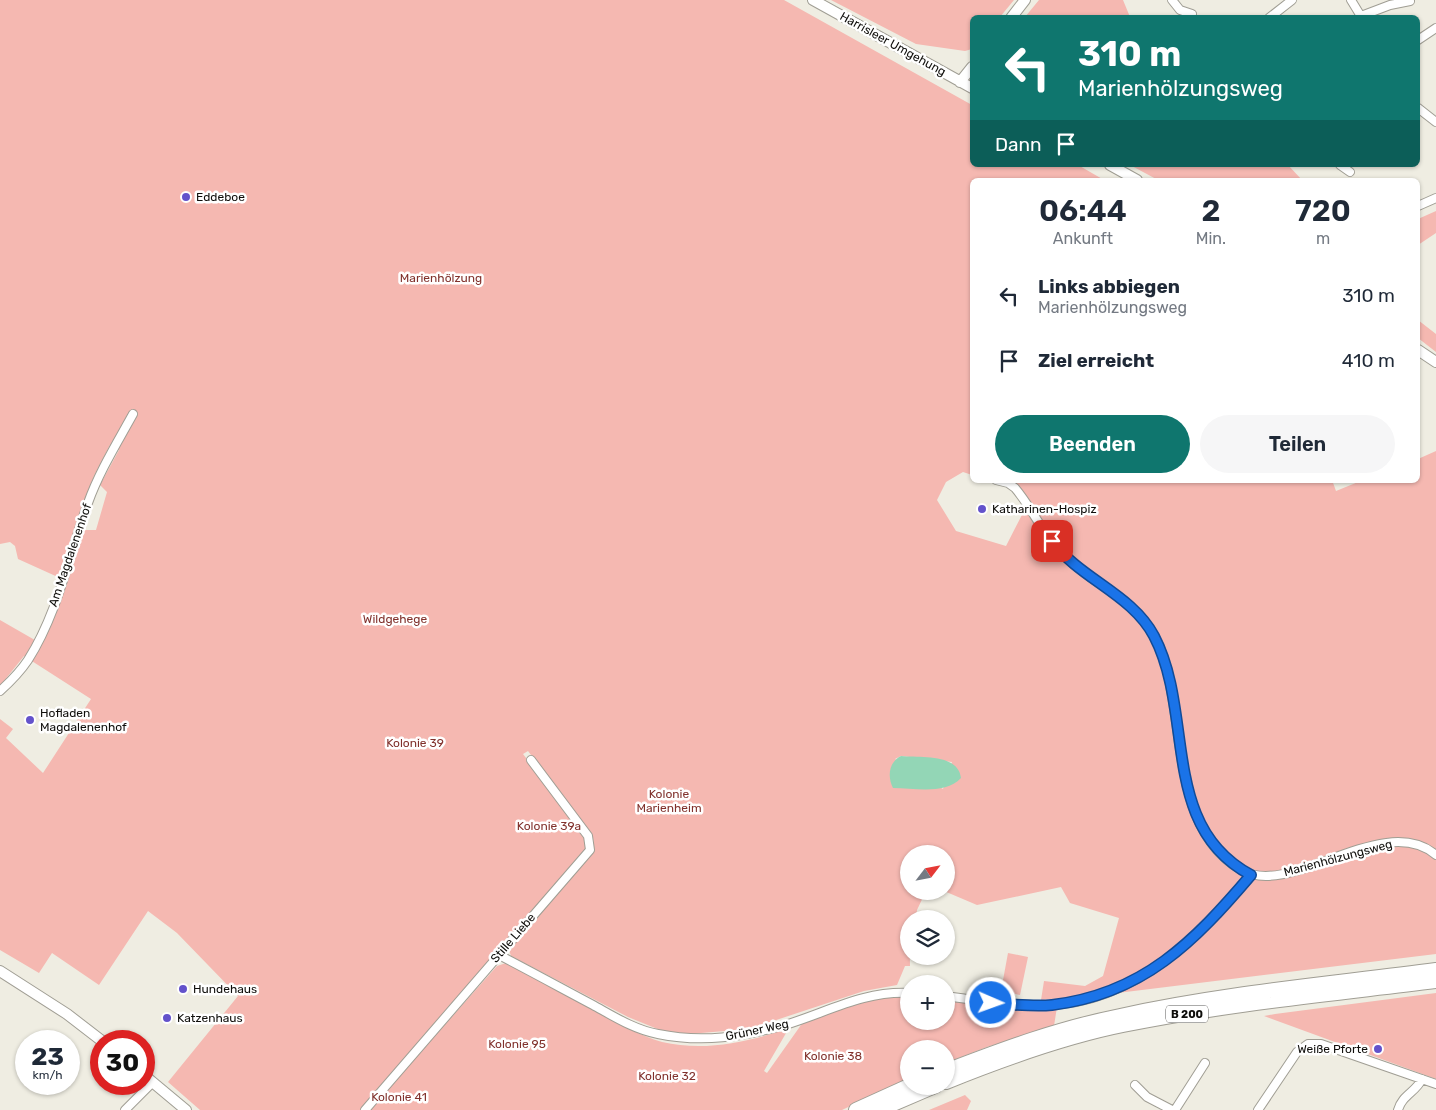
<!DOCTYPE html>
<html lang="de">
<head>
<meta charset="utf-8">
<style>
  body { margin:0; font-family:Rubik,sans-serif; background:#f6f6f7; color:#1f2937; height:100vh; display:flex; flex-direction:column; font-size:19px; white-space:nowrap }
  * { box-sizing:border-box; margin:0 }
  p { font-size:16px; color:#747a83 }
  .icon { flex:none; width:28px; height:28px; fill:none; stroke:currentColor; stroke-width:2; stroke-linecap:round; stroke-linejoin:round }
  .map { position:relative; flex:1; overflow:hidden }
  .drawer { position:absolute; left:970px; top:178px; width:450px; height:305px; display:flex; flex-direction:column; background:#fff; border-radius:8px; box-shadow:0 1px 4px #0004 }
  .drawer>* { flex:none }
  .hud { position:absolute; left:970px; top:15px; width:450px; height:152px; border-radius:8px; box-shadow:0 1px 4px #0004; background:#0f766e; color:#fff; overflow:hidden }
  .needle { width:32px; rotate:58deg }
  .buttons { position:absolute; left:900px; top:845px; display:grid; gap:10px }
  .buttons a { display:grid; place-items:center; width:55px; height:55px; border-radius:50%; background:#fff; box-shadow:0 1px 4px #0004; font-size:25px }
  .speed { position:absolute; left:15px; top:1030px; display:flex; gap:10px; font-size:25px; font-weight:700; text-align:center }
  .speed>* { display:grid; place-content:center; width:65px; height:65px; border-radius:50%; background:#fff; box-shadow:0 1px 4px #0004; line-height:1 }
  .speed small { font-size:12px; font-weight:400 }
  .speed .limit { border:8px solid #d22; background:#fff; color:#111 }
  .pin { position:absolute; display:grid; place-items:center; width:42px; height:42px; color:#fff; margin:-21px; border-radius:10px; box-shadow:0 2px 8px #0006 }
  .me { position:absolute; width:55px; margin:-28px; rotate:92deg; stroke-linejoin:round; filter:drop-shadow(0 0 4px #0008) }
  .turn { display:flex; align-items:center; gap:18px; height:105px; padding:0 25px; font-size:22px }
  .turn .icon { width:65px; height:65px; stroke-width:2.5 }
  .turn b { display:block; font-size:35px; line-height:42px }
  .then { display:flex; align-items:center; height:48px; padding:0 25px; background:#0003; gap:10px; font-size:19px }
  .eta { display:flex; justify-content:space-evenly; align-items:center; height:85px; text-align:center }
  .eta b { font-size:30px; font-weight:600; line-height:35px }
  .action { display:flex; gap:10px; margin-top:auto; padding:10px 25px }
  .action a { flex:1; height:58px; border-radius:30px; background:#0f766e; color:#fff; font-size:20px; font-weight:600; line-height:58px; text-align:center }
  .action a+a { background:#f6f6f7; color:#1f2937 }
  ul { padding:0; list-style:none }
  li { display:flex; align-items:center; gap:15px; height:65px; padding:0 25px }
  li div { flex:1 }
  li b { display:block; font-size:19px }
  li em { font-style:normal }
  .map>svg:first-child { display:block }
  .green { fill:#f5b8b1; fill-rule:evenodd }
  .water { fill:#93d6b6 }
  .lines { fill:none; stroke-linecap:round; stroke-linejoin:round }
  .street-casing { stroke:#a09e94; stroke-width:10 }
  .secondary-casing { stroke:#a09e94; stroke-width:12 }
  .highway-casing { stroke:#a09e94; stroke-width:16 }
  .street { stroke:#fff; stroke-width:8 }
  .secondary { stroke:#fff; stroke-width:10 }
  .highway { stroke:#fff; stroke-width:14 }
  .route-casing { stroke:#114b97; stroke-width:12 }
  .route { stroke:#1a73e8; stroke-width:9 }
  .poi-dot { fill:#6352cb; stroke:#fff; stroke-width:2 }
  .labels { text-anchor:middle; stroke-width:5; stroke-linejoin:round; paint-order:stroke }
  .shield { fill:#fff; stroke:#575654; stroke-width:1 }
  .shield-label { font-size:11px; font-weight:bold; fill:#0f0e0b }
  .street-label { font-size:12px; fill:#0f0e0b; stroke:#fff }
  .poi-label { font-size:12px; fill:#0f0e0b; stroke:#fff; text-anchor:start }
  .park-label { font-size:12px; fill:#81312c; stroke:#fff }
</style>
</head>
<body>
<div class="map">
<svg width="1436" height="1110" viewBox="0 0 1436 1110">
  <rect width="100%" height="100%" fill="#efede2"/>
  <path class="green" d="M0,0H784L972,105V165H1078L1104,180H972V475L963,472L946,482L937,500L956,531L1006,546L1026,507L1011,487L989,480H1332L1336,491L1363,480H1418V459L1436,451V954L1085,997L1041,1000L1044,981L1085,986L1103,976L1119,918L1070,903L1061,887L977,905L944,891H946V854H909V891H926L917,910L916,919H909L910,966H905L897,985L864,991L749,1029L689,1034L660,1030L628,1017L511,956L509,950L592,852L594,846L593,837L528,751L523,754L587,838L588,848L362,1110H200L168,1082L238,996L177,933L148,911L99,985L52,953L39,973L0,950V719L13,729L6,738L43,773L91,699L24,656L0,686V620L40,643L56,609L84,530H96L107,492L100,485L119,450L110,445L94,476L60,578L18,559L15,546L10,542L0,544ZM901,756L952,762L943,789L895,759Z
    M831,0H1014L1000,17L972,18V49L965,51L916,44Z
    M1039,0H1123L1130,17H1025Z
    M1130,165H1288L1302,180H1158Z
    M1436,211V233L1418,245V219Z
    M1418,320L1436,334V352L1418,338Z
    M1008,953L1028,957L1020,995L1001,991Z
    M506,963C536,979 567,995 597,1012C617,1022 640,1036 662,1042C705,1052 749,1042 789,1028L764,1071L767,1073L801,1025L808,1020L876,997H909V1021H946V1001L991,1006L1057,1007L1054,1026L987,1047L946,1063V1049H909V1078L842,1110H369L497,966Z
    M1436,993V1079L1264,1016L1275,1014Z
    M965,1095L971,1101L967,1110H929Z"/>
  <path class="water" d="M901,756C920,758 958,753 961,778C945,795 915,788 893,788C887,776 889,762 901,756Z"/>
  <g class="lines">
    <defs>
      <path id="street" d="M1172,0L1180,10L1192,14
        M1351,0L1362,18
        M1361,16L1390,5L1410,1
        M1269,18L1292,0
        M1418,40L1436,28
        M1418,108L1436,122
        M1340,165L1350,172
        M1418,206L1436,198
        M996,480L1008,483L1015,488C1032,508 1043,534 1061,553C1097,590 1145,600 1163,656C1185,723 1171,830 1241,870C1292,899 1383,810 1436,855
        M0,691C10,682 20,672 28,660C58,613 69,555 88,503C99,472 117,443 133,414
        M499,955C530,971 561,988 593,1005C613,1016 635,1030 658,1034C702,1043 743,1037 785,1025C828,1012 863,991 909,993
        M946,996C980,1001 1014,1006 1049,1005C1135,1002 1199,937 1251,875
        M1135,1085L1147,1097L1172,1110
        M125,1110L153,1082
        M365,1110L590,850L588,836L531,760
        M1175,1110L1205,1063
        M1258,1110L1297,1052L1308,1044H1321L1436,1084
        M1398,1110C1402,1095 1416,1092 1422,1079"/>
      <path id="secondary" d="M813,0L972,88
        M1011,18L1025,0
        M960,82L972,67
        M1110,165L1137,180
        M1418,350L1436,362
        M0,971L67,1014L102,1041
        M144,1075L186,1110"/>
      <path id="highway" d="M946,1071C1003,1049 1060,1028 1120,1016C1224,993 1331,984 1436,970
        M946,1082C1003,1059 1063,1037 1123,1025C1227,1004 1332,994 1436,981
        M856,1110L909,1086
        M879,1110L935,1086"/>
    </defs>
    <use href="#street" class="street-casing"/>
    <use href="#secondary" class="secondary-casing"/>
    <use href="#highway" class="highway-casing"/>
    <use href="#street" class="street"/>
    <use href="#secondary" class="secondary"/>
    <use href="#highway" class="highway"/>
  </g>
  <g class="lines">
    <defs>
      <path id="route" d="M991,1003C1010,1004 1032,1007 1052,1005C1143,994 1194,942 1251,875C1159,826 1195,714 1154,636C1132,594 1080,579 1052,541"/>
    </defs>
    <use href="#route" class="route-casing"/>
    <use href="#route" class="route"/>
  </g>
  <g class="poi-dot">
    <circle cx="186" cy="197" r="5"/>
    <circle cx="982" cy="509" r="5"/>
    <circle cx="30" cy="720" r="5"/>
    <circle cx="183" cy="989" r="5"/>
    <circle cx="167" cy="1018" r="5"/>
    <circle cx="1378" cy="1049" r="5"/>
  </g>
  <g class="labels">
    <rect class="shield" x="1166" y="1005.5" width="42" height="17" rx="4"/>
    <g class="shield-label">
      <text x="1187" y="1018">B 200</text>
    </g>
    <g class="street-label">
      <text transform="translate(893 44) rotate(29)" y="4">Harrisleer Umgehung</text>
      <text transform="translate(70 555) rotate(-71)" y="4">Am Magdalenenhof</text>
      <text transform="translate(1338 858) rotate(-15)" y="4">Marienhölzungsweg</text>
      <text transform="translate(513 938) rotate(-49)" y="4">Stille Liebe</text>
      <text transform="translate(757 1030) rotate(-12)" y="4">Grüner Weg</text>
    </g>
    <g class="poi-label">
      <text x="196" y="201">Eddeboe</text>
      <text x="992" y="513">Katharinen-Hospiz</text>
      <text x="40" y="717">Hofladen<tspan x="40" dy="14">Magdalenenhof</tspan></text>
      <text x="193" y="993">Hundehaus</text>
      <text x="177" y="1022">Katzenhaus</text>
      <text x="1368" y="1053" text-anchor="end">Weiße Pforte</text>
    </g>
    <g class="park-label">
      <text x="441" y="282">Marienhölzung</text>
      <text x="395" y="623">Wildgehege</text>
      <text x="415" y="747">Kolonie 39</text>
      <text x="669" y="798">Kolonie<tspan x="669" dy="14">Marienheim</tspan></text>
      <text x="549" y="830">Kolonie 39a</text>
      <text x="517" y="1048">Kolonie 95</text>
      <text x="833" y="1060">Kolonie 38</text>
      <text x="667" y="1080">Kolonie 32</text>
      <text x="399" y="1101">Kolonie 41</text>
    </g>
  </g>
</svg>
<div class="buttons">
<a><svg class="needle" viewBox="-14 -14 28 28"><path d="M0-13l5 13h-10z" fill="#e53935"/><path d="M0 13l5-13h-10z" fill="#747a83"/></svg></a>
<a><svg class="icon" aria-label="layers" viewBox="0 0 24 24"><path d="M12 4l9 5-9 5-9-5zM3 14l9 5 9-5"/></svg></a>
<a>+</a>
<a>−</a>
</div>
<div class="speed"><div>23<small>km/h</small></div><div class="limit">30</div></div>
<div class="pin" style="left:1052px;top:541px;background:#d93025"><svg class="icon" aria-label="arrive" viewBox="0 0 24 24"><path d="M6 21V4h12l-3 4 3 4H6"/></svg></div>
<svg class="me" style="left:991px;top:1003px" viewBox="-20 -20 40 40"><circle r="17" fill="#1a73e8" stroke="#fff" stroke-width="3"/><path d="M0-11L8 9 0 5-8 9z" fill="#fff"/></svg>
<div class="hud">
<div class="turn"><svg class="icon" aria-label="left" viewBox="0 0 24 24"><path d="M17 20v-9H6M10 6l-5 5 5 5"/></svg><div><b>310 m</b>Marienhölzungsweg</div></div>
<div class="then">Dann<svg class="icon" aria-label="arrive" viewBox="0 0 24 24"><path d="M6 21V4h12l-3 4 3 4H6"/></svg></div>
</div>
<section class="drawer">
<div class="eta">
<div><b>06:44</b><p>Ankunft</p></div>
<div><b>2</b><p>Min.</p></div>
<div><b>720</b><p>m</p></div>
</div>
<ul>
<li><svg class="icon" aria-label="left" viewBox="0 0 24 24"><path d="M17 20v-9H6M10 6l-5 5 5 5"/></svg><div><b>Links abbiegen</b><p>Marienhölzungsweg</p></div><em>310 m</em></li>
<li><svg class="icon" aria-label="arrive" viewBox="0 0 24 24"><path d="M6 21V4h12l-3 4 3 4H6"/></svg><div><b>Ziel erreicht</b></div><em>410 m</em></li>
</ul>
<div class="action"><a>Beenden</a><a>Teilen</a></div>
</section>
</div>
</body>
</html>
